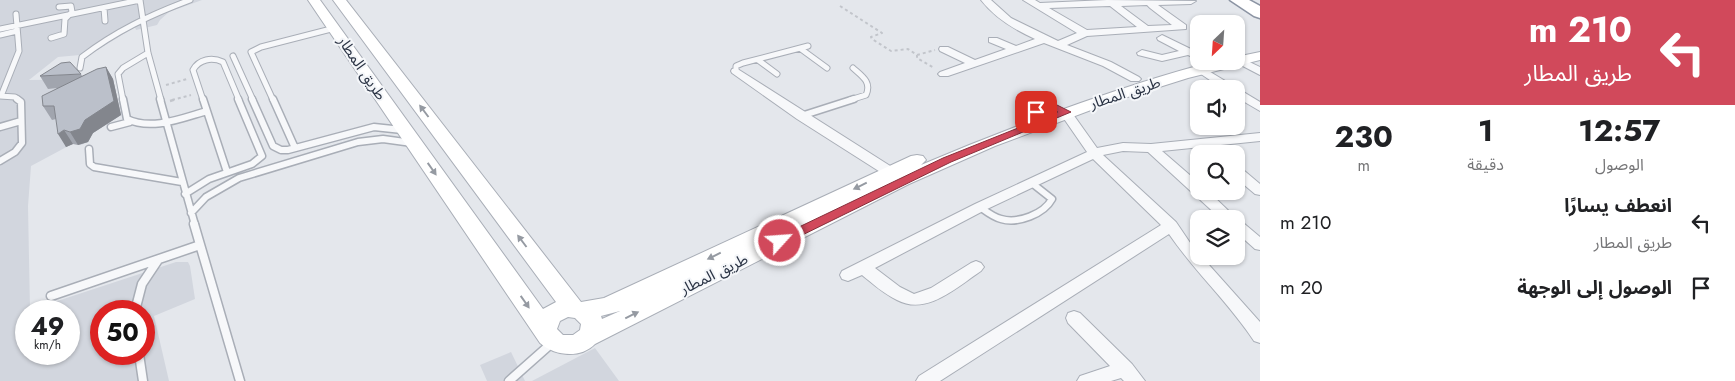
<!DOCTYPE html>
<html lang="ar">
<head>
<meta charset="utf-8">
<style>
  body { margin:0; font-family:Jost,"Noto Sans Arabic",sans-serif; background:#f6f6f6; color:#202124; direction:rtl; height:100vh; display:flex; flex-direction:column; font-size:19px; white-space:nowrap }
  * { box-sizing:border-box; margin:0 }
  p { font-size:16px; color:#757577 }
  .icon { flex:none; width:28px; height:28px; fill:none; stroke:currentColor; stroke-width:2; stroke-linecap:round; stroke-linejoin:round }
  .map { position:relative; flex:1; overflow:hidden; direction:ltr }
  .sheet { display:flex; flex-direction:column; background:#fff; width:475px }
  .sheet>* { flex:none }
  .guide { background:#d1495b; color:#fff; overflow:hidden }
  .needle { width:32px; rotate:205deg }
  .buttons { position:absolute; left:1190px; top:15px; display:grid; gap:10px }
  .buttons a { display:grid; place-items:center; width:55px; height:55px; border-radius:10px; background:#fff; box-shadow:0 1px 4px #0004; font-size:25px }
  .speed { position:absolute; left:15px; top:300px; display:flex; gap:10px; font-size:25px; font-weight:700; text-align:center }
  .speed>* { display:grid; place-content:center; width:65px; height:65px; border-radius:50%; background:#fff; box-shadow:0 1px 4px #0004; line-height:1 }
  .speed small { font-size:12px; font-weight:400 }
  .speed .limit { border:8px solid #d22; background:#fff; color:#111 }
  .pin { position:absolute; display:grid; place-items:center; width:42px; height:42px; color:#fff; margin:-21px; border-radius:10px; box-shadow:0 2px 8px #0006 }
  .me { position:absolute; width:55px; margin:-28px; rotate:64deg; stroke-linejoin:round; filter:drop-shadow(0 0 4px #0008) }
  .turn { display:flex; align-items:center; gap:18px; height:105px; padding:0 20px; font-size:22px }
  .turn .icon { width:65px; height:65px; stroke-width:2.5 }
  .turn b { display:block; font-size:35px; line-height:42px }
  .eta { display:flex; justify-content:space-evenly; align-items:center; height:85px; text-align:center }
  .eta b { font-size:30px; font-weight:700; line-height:35px }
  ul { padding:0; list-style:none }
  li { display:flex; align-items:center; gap:15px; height:65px; padding:0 20px }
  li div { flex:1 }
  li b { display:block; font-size:19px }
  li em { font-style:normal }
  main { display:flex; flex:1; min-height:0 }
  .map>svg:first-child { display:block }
  .built { fill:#d2d6de; fill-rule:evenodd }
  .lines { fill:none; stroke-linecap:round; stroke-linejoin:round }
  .service-far2-casing { stroke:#a9aeb7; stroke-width:7 }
  .service-far1-casing { stroke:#a9aeb7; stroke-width:9 }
  .service-casing { stroke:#a9aeb7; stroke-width:11 }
  .minor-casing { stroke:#a9aeb7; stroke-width:2 }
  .secondary-casing { stroke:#a9aeb7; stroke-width:2 }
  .trunk-casing { stroke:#8b94a3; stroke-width:3 }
  .path-far1 { stroke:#c2c5cb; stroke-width:2; stroke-dasharray:3 3; stroke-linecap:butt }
  .path { stroke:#c2c5cb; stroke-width:2.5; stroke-dasharray:4 4; stroke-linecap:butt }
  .service-far2 { stroke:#f7f8fa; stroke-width:5 }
  .service-far1 { stroke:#f7f8fa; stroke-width:6 }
  .service { stroke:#f7f8fa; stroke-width:8 }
  .minor { fill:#f7f8fa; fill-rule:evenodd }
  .secondary { fill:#fff; fill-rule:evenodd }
  .trunk { fill:#fff; fill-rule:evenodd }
  .wall { fill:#a1a5ae }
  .shaded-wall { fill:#83868d }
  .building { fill:#bbc0ca; stroke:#83868d }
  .oneway { fill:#959aa2 }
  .route { fill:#d1495b; stroke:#882f3b }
  .labels { text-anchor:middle; stroke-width:4; stroke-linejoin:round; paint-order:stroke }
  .street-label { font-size:15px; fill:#2b3445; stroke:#f4f6f9 }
</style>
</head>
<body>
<main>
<section class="sheet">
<div class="guide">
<div class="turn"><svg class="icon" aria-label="left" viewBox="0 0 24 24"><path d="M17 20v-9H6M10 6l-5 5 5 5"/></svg><div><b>210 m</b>طريق المطار</div></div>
</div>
<div class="eta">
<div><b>12:57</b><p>الوصول</p></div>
<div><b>1</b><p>دقيقة</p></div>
<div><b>230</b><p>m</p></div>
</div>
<ul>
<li><svg class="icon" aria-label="left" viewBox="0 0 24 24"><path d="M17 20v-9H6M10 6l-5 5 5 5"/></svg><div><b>انعطف يسارًا</b><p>طريق المطار</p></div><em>210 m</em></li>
<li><svg class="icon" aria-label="arrive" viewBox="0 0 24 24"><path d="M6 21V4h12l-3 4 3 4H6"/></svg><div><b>الوصول إلى الوجهة</b></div><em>20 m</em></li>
</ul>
</section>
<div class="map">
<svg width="1260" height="381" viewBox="0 0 1260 381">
  <rect width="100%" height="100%" fill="#e4e7ec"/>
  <path class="built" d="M0,0H202L169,12L160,20L157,25L136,30L135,27L91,54L58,57L29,80L113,79L121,115L93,133L88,142L81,145L74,143L31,166L28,206L30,310L176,262H188L190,266L195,299L154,316L169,381H0ZM26,311H69V354H26ZM101,311H144V354H101Z
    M595,348L619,381H532Z
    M511,352L525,381H487L480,365Z"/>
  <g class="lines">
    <defs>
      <path id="service-far2" d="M140,0L148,53L161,100
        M104,8L105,21
        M0,29L140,0
        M0,35L17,31
        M51,38L64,34L65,19L72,12L71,6L59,7
        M801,49L827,68
        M233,56L253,100
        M758,60L777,74
        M80,68L82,57C116,31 150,15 190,0
        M736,71V66L743,63L808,46
        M0,96L15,97L19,100
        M1,96L19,51L16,14
        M123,100L118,74L123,68L148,53
        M203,100L193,70C199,59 212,57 223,62L239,100
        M273,100L251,52L261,47L335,28
        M850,100L866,95C872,82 862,76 853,68"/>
      <path id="service-far1" d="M123,99L127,119C152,131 182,118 207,111
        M160,99L195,225
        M203,99L227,172
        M252,99L273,146L281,150H288L374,127L402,130
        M273,99L295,148
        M801,116L854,99
        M0,127L21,121
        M111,127L130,122
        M89,149L90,164L94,167L182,182
        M0,161L15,152L22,143L21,102L17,99
        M185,194L209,179L252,164L262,156L238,99
        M980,207C987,212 993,217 1001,219C1018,224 1044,214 1052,199L1033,184
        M191,213L206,197L239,178L358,142L383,139L412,143"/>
      <path id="service" d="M194,224L240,381
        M51,296L200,245
        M135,311L142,284L158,260
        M139,354L143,381
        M509,381L553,342"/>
      <path id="minor" d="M981,0H991L1011,18L1058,41L1077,33L1023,0H1035L1040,3L1107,0L1196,1L1191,4L1158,5L1186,25V29L1087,36L1067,45L1111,62L1139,77L1141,79L1139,81H1131L1103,66L1044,43L948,76H940L938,74L940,72L965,63L940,51L939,49L940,47H948L975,60L1006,49L989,42V38H997L1016,46L1035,39C1015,30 995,18 981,0ZM1147,5L1150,8L1172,25L1148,26L1121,6ZM1110,6L1137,27L1087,30L1049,8Z
        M1162,35L1199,53V60L1188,55L1162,61L1138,55L1137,53L1142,50L1162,55L1179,51L1158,40L1157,38Z
        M1241,58L1260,67V75L1237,63L1236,60Z
        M1202,67L1260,102V111L1236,97V89H1223L1198,72L1197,70L1198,68Z
        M736,68L895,169L897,172L895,175H885L797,119L732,73L731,71L732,69Z
        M1066,109L1070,110L1097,148L1123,143L1151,144L1260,133V141L1162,151L1199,183V191H1208L1237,219L1241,221L1260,237V250L1255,249L1236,232V219H1221L1148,152L1123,151L1103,155L1176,222L1199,256H1201L1260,322V343L1254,341C1229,303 1195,272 1169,234L940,381H916L919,376L1161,225L1093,159L985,210L875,268L900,287L914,294L931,288L971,263L976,261L981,263L984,267L981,271C957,287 927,316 897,300C884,294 873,284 862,275L848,281L842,279L840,275L842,271L975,204L1087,152L1060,113Z
        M1236,167L1241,168L1260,184V195L1255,194L1236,178Z
        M1074,311L1080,313L1132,364L1145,381H1124L1121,378L1111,381H1077L1080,376L1110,366L1068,323L1066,318L1068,313Z"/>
      <path id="secondary" d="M308,0H320L543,309L556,302L333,0H346L581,302L604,298L911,156L917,155L923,156L926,160L921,165C994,134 1068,106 1143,82C1173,73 1205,61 1236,61V57L1260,52V60L1188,78L1115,101L995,146L909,184L595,344C580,359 555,356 540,343ZM620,311L602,319L601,316ZM568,317L575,318L581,324L580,330L573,335H563L557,329L560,321Z"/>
      <path id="trunk" d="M1230,0H1249L1260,6V18L1254,16Z"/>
    </defs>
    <use href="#service-far2" class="service-far2-casing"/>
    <use href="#service-far1" class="service-far1-casing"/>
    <use href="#service" class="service-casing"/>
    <use href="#minor" class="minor-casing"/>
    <use href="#secondary" class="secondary-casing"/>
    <use href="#trunk" class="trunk-casing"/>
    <path class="path-far1" d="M840,6L882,33L871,37L872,39L891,51L908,49L917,55V58L934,68
      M917,55L935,50
      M166,85L187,79
      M172,100L191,95"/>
    <path class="path" d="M170,101L177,99"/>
    <use href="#service-far2" class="service-far2"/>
    <use href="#service-far1" class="service-far1"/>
    <use href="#service" class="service"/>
    <use href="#minor" class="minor"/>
    <use href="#secondary" class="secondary"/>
    <use href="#trunk" class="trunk"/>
  </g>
  <path class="wall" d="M106,67L113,79L121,115L93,133L88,142L78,145L73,144L66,147L56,119L52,120L43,106L57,88L48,89L40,76L81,74L82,76Z"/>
  <path class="shaded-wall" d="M106,67L113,79L121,115L93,133L88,142L78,145L70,132Z
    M64,130L73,144L66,147L58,134Z"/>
  <path class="building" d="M70,62L81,74L40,76L61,63Z
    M106,67L114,101L85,120L80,129L70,132L64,130L58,134L54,106H43L42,96L97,69Z"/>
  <defs><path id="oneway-solid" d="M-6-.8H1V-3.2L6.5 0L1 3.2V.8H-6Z" transform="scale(1.25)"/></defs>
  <g class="oneway">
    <use href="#oneway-solid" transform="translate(424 111) rotate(-127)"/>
    <use href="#oneway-solid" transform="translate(432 169) rotate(55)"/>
    <use href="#oneway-solid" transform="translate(860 186) rotate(154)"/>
    <use href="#oneway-solid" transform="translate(522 241) rotate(-127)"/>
    <use href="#oneway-solid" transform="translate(714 256) rotate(154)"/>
    <use href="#oneway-solid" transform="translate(525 302) rotate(55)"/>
    <use href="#oneway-solid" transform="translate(632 315) rotate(-26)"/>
  </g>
  <path class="route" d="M1053,103L1071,112L951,162L784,244H776L774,241L776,238L943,158L1058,112L1053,109L1036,115L1031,112Z"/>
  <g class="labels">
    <g class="street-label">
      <text transform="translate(362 68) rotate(56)" y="5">طريق المطار</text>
      <text transform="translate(1125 93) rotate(-18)" y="5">طريق المطار</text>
      <text transform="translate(714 274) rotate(-26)" y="5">طريق المطار</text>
    </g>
  </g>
</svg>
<div class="buttons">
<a><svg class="needle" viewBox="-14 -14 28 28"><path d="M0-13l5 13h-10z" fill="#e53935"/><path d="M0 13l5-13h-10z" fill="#757577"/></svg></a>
<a><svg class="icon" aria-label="sound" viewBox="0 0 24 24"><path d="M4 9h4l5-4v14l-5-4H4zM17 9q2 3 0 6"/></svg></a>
<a><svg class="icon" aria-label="search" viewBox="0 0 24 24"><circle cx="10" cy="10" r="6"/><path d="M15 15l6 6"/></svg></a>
<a><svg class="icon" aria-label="layers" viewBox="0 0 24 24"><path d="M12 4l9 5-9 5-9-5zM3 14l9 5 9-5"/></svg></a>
</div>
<div class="speed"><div>49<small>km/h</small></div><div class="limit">50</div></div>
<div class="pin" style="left:1036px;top:112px;background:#d93025"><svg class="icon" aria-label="arrive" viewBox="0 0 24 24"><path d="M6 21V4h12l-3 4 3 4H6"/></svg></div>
<svg class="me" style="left:780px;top:241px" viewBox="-20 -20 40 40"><circle r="17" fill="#d1495b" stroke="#fff" stroke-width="3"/><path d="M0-11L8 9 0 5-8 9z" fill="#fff"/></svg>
</div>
</main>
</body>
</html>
